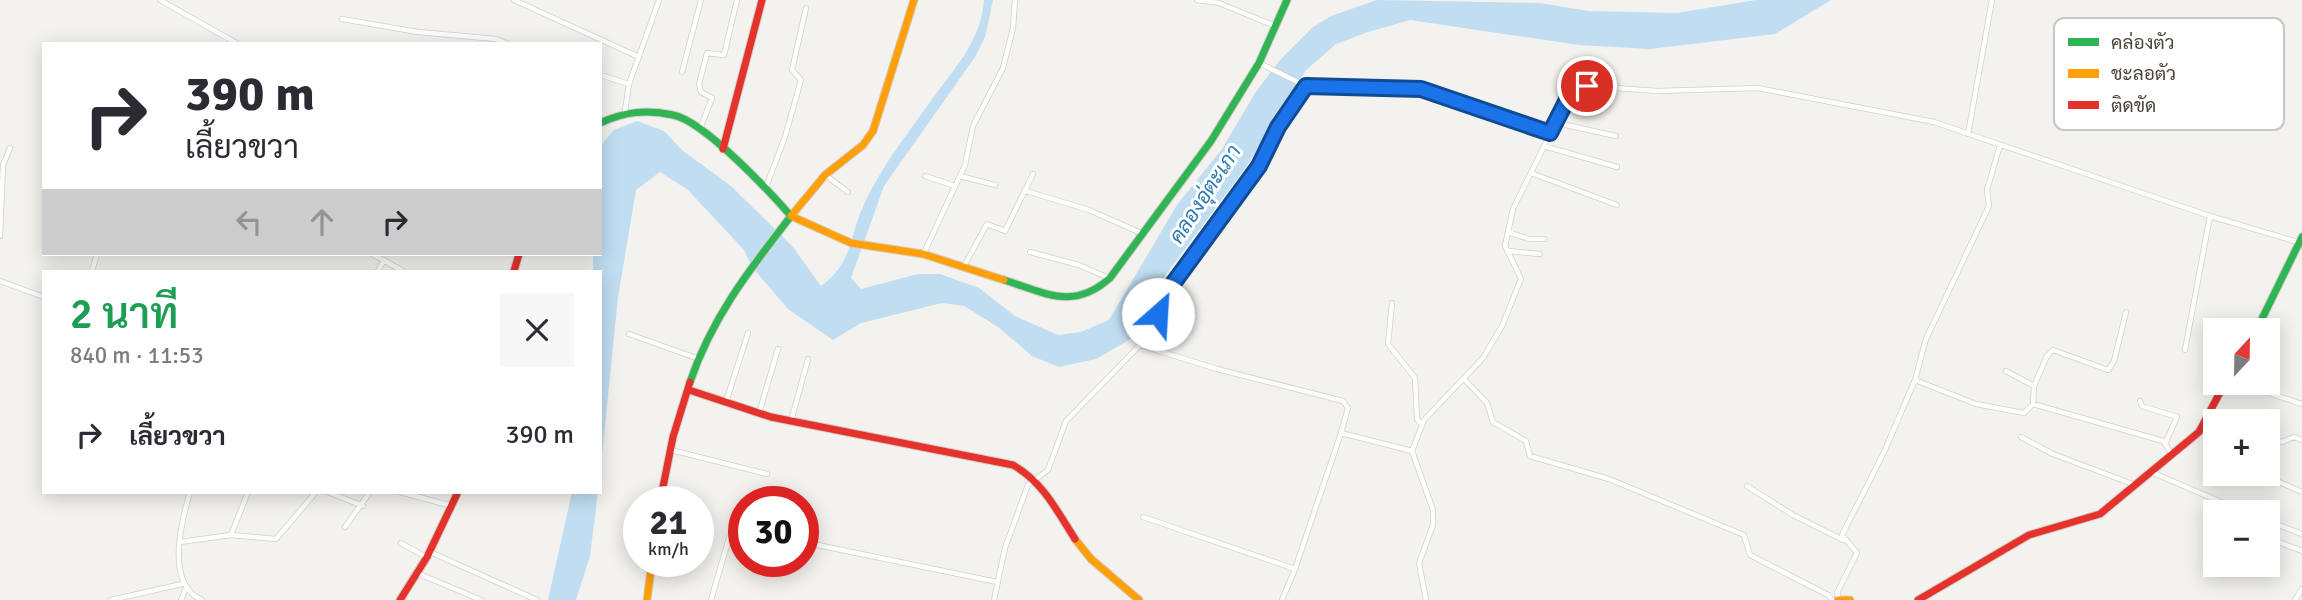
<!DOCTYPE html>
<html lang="th">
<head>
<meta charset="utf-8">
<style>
  body { margin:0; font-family:Signika,Sarabun,sans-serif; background:#f7f7f7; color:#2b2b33; height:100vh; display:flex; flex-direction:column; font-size:26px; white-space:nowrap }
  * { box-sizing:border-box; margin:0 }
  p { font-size:23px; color:#7c7c81 }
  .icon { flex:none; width:38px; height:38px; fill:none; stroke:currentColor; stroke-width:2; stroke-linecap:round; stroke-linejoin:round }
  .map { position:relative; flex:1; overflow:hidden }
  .sheet { position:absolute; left:42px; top:270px; width:560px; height:224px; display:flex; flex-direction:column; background:#fff; border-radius:0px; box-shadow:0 4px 18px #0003 }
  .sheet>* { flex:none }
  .hud { position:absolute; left:42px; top:42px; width:560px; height:214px; border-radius:0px; box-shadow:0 4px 18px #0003; background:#fff; color:#2b2b33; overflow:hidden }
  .needle { width:46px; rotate:22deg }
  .tools { position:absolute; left:2203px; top:318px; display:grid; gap:14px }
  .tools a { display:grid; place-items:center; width:77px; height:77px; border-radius:0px; background:#fff; box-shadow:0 4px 18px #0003; font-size:35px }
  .speed { position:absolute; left:623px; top:486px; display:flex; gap:14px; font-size:35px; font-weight:700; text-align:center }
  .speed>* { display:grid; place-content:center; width:91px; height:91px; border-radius:50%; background:#fff; box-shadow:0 4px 18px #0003; line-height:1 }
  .speed small { font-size:18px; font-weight:400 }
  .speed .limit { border:10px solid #d22; background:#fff; color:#111 }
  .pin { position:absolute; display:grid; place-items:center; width:60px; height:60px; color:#fff; margin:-30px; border:4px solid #fff; border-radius:50%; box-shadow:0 2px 7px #0007 }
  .me { position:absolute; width:77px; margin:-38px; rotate:26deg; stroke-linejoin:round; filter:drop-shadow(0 0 5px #0008) }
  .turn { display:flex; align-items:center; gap:24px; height:147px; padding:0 28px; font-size:32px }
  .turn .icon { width:91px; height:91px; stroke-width:2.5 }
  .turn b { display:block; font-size:49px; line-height:60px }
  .lanes { display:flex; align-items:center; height:66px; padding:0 28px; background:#0003; justify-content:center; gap:35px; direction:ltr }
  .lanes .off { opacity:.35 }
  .round { display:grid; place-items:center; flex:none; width:74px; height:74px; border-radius:0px; background:#f7f7f7 }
  .head { display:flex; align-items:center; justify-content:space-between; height:119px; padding:0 28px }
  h1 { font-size:42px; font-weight:600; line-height:52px; color:#1e9e55 }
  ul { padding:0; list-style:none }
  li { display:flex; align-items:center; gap:21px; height:91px; padding:0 28px }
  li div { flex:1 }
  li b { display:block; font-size:26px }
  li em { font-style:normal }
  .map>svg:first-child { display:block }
  .water { fill:#c0ddf1 }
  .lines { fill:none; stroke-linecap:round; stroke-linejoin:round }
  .street-casing { stroke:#d2d0cb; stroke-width:6 }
  .fast-casing { stroke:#d3cfc5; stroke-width:9 }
  .slow-casing { stroke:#d3cfc5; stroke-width:9 }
  .jam-casing { stroke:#d3cfc5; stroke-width:9 }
  .street { stroke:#fdfdfc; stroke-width:4.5 }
  .fast { stroke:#30b455; stroke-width:7 }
  .slow { stroke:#ff9f0a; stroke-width:7 }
  .jam { stroke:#e5322d; stroke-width:7 }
  .route-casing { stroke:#114b97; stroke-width:18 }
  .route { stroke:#1a73e8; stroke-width:12 }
  .labels { text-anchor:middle; stroke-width:6; stroke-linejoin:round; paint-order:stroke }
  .water-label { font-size:21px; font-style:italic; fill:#2e7ab2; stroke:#fff }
  .key { fill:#fff; stroke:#c9c7c4; stroke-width:2 }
  .key-label { font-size:19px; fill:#4b4439 }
</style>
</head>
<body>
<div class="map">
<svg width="2302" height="600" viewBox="0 0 2302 600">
  <rect width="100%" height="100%" fill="#f4f2ee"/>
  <path class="water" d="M984,0H993L985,37L975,57L884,186L851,278L861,289L918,274H940L979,288L1015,316L1058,335L1081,332L1109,320L1177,205L1222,149L1255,93L1280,60L1313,27L1331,16L1377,0L1540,3L1588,11L1677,13L1756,0H1831L1775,34L1650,49L1579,45L1410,20L1368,32L1336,44L1305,71L1246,167L1164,277L1131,339L1096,359L1059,367L1032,356L998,327L964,306L942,303L861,323L833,340L788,309L752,267L744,250L688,190L660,172L636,190L618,297L600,475V271H593V254H600V146L614,130L637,121L664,131L683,151L731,186L792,246L821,286C854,262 849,235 865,202C883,164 911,129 936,94C958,64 981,39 984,0Z
    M572,492H598L590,556L576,600H548Z"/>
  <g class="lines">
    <defs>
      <path id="street" d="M160,0L238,44
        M514,0L639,57
        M1197,0L1219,3L1275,26
        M342,19L418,32L496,39L508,44
        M1259,63L1310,88L1421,90L1550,133
        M682,72L701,0
        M600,75L629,84
        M625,111L629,84L659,0
        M1557,120L1566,125L1616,136
        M700,129L712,98L701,92L699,84L707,53L724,55L737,0
        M1968,134L1992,0
        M1544,146L1617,167
        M1531,173L1617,205
        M825,175L848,192
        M925,176L955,186
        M960,176L995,185
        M766,187L785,137L801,80L792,70L806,8
        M1026,191L1089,210L1141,233
        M1508,232L1529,239H1544
        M0,236L3,165L10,148
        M1509,251L1540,254
        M1030,252L1079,265L1109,278
        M924,253L965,165L973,126L1003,68L1013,28L1015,0
        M372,254L403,271
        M964,266L987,224L1005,231L1033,174
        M92,271L97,254
        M378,271L384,260
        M0,281L44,297
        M1392,303L1388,344L1415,378L1417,419L1421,424
        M629,334L699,359
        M1140,345L1217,369L1343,401L1348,408L1341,433
        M2185,350L2210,216
        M2006,371L2034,386L2033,404
        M1464,379L1487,403L1493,422L1526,441L1530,456L1609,479L1744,535L1750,555L1828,595L1832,600
        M1915,380L1976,404L2024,413L2033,404L2163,441L2172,454
        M2239,383L2302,404
        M2034,386L2047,356L2053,350L2108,370L2114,361L2126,312
        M2140,401L2142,406L2177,417L2165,444
        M726,402L748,333
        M759,413L778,349
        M2208,417L2222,422
        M791,421L808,359
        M2021,437L2053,454L2135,485
        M2268,437L2282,442L2294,437L2302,440
        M671,450L767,474
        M2151,472L2247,513
        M2270,478L2302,492
        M1747,486L1793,515L1843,540
        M190,492C181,523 165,584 202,600
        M328,492L363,506
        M400,492L452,506
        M1143,517L1295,569L1282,600
        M2268,521L2302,534
        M345,527L370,492
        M231,535L276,539L316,492
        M2268,538L2302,551
        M180,542L231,535L248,492
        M803,542L997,582
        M401,543L426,557
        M430,552L537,600
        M1295,569L1341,433L1412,451
        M417,573L481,600
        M1839,599L1837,593L1857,553L1842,535L1884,452L1915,380L1926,339L1989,206L1987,190L2000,145
        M111,600L182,584
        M181,600L185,590
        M711,600L729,538L744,530
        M994,600L1005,548L1028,485L1048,470L1066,421L1140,345L1172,285L1259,166L1278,127L1306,86
        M1426,600L1419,563L1433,525V510L1412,451L1424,420L1483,358L1502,326L1521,279L1505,246L1513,209L1573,88L1587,86L1657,91L1758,88L1934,122L2210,216L2301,243
        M2295,600L2302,589"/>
      <path id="fast" d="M600,123C624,112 646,109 673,115C704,121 769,191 791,216C750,269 712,317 690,382
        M1004,280C1046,293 1073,311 1110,278L1211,141L1259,63L1287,0
        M2256,331L2302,237"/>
      <path id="slow" d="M914,0L873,131L863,145L825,175L791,216L851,243L923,254L1004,280
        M1075,539L1091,559L1139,600
        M647,600L652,562
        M1838,600H1850"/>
      <path id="jam" d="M723,149L762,0
        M514,271L519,254
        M689,390L771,417L1013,465C1043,482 1057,511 1075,539
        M660,502L673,437L690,382
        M400,600L427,557L458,492
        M1918,600L2029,535L2100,514L2199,432L2225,383"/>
    </defs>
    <use href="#street" class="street-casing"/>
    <use href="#fast" class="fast-casing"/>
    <use href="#slow" class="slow-casing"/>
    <use href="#jam" class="jam-casing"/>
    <use href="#street" class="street"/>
    <use href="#fast" class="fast"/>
    <use href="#slow" class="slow"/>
    <use href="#jam" class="jam"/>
  </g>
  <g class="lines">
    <defs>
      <path id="route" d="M1158,314L1172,285L1259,166L1278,127L1306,86L1421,89L1550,133L1573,88L1587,86"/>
    </defs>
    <use href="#route" class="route-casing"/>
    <use href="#route" class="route"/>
  </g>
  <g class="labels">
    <g class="water-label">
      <text transform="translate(1205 194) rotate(-57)" y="7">คลองอุ่ตะเภา</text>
    </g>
  </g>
  <rect x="2054" y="18" width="230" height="112" rx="10" class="key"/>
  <rect x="2068" y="38" width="31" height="8" fill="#30b455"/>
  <rect x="2068" y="69" width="31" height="9" fill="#ff9f0a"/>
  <rect x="2068" y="101" width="31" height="8" fill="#e5322d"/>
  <g class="key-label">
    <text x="2111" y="49">คล่องตัว</text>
    <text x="2111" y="80">ชะลอตัว</text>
    <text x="2111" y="112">ติดขัด</text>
  </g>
</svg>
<div class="tools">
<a><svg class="needle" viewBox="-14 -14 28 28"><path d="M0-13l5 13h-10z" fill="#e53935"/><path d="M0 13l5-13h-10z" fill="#7c7c81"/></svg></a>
<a>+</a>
<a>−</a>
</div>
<div class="speed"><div>21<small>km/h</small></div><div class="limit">30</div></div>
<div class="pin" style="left:1587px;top:86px;background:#d93025"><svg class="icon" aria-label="arrive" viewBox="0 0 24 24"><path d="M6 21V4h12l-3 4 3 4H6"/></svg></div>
<svg class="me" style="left:1158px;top:314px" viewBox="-20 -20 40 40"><circle r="19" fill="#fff"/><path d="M0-13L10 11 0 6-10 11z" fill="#1a73e8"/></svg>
<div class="hud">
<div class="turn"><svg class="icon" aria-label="right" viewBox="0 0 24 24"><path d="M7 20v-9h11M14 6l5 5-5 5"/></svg><div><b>390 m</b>เลี้ยวขวา</div></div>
<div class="lanes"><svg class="icon off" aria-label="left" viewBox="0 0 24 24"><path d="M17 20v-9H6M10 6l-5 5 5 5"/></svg><svg class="icon off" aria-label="ahead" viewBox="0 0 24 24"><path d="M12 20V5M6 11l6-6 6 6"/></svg><svg class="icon" aria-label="right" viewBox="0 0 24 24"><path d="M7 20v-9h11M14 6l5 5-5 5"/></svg></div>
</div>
<section class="sheet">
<div class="head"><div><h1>2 นาที</h1><p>840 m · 11:53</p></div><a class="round"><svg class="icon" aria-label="close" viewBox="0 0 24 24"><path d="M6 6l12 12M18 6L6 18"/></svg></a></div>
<ul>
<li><svg class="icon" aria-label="right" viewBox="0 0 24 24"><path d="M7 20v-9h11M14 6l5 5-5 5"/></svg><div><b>เลี้ยวขวา</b></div><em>390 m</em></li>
</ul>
</section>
</div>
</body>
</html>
